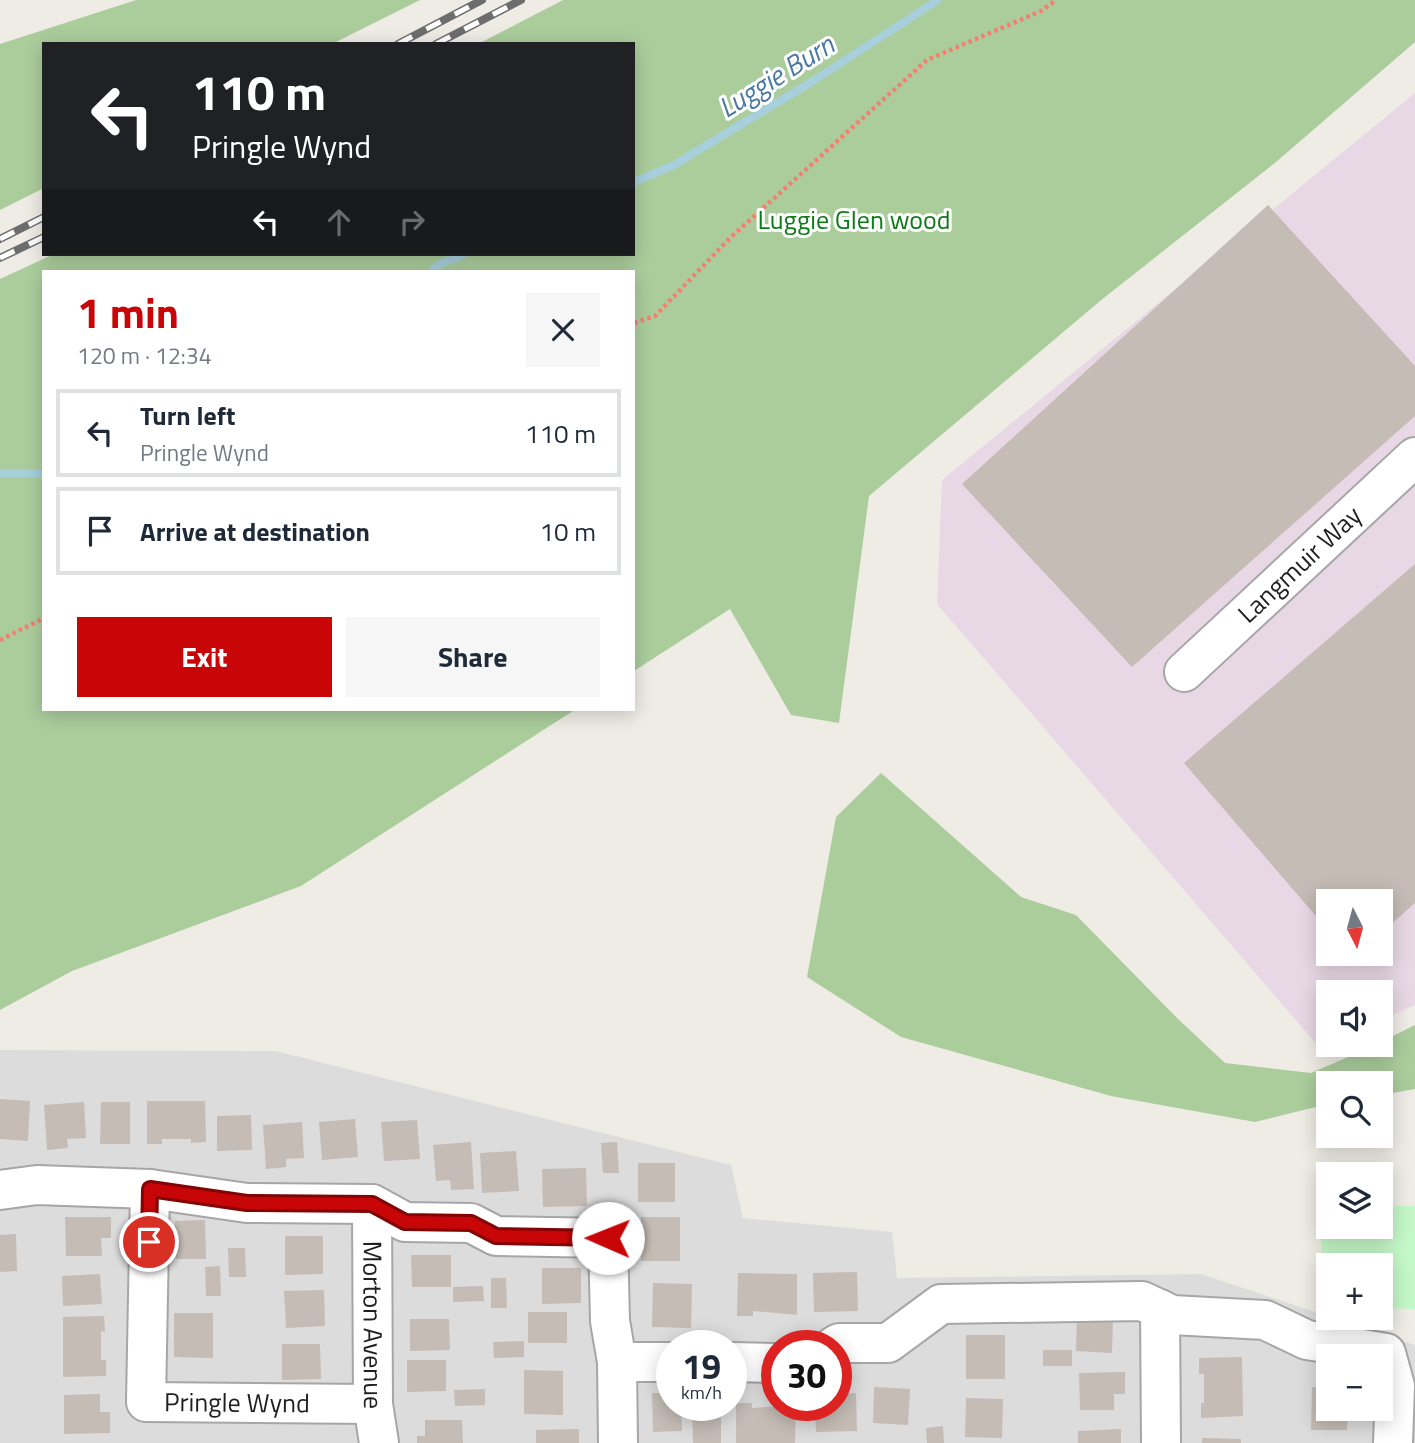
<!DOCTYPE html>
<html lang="en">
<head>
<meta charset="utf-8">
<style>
  body { margin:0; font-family:"Titillium Web",sans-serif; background:#f6f6f7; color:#1f2937; height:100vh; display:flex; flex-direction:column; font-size:26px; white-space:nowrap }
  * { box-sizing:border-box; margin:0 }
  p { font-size:23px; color:#747a83 }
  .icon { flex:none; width:38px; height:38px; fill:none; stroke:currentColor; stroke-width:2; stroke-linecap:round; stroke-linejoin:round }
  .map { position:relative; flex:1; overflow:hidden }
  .panel { position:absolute; left:42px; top:270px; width:593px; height:441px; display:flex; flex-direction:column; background:#fff; border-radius:0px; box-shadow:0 4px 18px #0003 }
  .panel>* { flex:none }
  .top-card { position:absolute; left:42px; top:42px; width:593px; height:214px; border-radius:0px; box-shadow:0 4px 18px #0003; background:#202124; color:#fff; overflow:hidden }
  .needle { width:46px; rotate:174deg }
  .fabs { position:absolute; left:1316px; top:889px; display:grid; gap:14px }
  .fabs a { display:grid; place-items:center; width:77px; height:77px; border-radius:0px; background:#fff; box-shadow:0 4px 18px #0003; font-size:35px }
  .speed { position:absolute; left:656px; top:1330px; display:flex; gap:14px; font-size:35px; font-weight:700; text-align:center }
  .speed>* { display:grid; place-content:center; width:91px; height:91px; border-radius:50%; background:#fff; box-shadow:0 4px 18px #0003; line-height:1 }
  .speed small { font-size:18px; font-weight:400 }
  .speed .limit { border:10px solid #d22; background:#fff; color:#111 }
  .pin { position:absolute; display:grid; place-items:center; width:60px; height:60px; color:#fff; margin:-30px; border:4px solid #fff; border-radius:50%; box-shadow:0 2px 7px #0007 }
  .me { position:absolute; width:77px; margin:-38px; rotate:271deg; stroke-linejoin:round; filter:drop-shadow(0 0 5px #0008) }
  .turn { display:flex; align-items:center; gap:24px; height:147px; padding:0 35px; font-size:32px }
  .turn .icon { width:91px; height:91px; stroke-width:2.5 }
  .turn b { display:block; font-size:49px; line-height:60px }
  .lanes { display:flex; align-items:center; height:66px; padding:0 35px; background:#0003; justify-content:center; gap:35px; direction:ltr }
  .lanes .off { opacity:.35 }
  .round { display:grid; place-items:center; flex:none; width:74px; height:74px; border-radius:0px; background:#f6f6f7 }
  .summary { display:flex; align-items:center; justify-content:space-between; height:119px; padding:0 35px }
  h1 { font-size:42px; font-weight:700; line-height:52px; color:#c80607 }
  .primary-button { display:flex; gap:14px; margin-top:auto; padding:14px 35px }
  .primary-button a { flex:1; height:80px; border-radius:0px; background:#c80607; color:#fff; font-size:28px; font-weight:700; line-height:80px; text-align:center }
  .primary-button a+a { background:#f6f6f7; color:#1f2937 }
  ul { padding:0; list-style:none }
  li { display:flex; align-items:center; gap:21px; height:88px; margin:0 14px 10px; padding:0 21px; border:4px solid #e0e1e3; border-radius:0px }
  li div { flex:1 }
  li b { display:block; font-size:26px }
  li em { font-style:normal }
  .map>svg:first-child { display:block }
  .residential { fill:#dddcdc; fill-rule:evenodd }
  .industrial { fill:#e8d8e5; fill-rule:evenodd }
  .forest { fill:#abcd9c }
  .park { fill:#c4f8c8 }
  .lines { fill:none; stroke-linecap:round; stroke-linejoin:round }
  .stream { stroke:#a7d0dc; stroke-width:8 }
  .building { fill:#c4bcb5 }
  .minor-casing { stroke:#a6a6a6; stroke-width:42 }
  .path { stroke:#f57e71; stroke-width:4.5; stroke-dasharray:3.5 3.5; stroke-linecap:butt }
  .minor { stroke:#fff; stroke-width:38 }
  .rail-casing { stroke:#6d6d6d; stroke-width:8 }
  .rail { stroke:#fff; stroke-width:5; stroke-dasharray:16; stroke-linecap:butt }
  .route-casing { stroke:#820405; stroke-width:18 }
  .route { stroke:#c80607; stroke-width:12 }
  .labels { text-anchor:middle; stroke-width:6; stroke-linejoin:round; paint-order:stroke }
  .park-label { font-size:26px; fill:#0f7b18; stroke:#fff }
  .street-label { font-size:26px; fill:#1f1f1f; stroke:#fff }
  .water-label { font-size:28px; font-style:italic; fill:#4b79a4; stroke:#fff }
</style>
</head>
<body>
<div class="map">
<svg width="1415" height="1443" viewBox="0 0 1415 1443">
  <rect width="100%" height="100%" fill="#efece6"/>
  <path class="residential" d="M0,1050L276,1051L731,1165L743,1218L892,1232L897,1278L1201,1274L1415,1345V1443H0ZM672,1346H732V1405H672ZM777,1346H836V1405H777ZM1328,1356H1381V1409H1328Z"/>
  <path class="industrial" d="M1415,93V1005L1381,1020V992H1328V1045L1320,1048L937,604L942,480ZM1328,901H1381V954H1328Z"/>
  <path class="forest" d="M136,0H420L332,44H44V188L0,210V44Z
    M563,0H1415V42L1276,162L1100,301L869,496L839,723L791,715L730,609L634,671V271H44V709H576L301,886L72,971L0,1010V279L54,254H634V44H478Z
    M881,773L1021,897L1076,915L1177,1018L1225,1063L1311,1073L1376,1045H1381V1042L1415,1025V1089L1381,1095V1083H1328V1104L1255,1122L1111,1096L901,1037L807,977L836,817Z"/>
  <path class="park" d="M1321,1205H1328V1227H1381V1206H1415V1309L1381,1308V1265H1328V1308H1321Z"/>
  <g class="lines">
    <path class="stream" d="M634,182L672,166L813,81L938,0
      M433,271L438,265L464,254
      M0,473L44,474"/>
  </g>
  <path class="building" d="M1268,205L1415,366V416L1132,667L962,484Z
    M1415,564V903L1381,933V901H1328V930L1184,763Z
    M0,1099L30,1101L28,1141L0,1139Z
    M147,1101H205L206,1142L191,1143V1139H162V1144H147Z
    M84,1102L86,1138L67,1139L68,1148L47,1150L44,1105Z
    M101,1102H130V1144H100Z
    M251,1115L252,1150L217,1151V1116Z
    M355,1119L358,1157L322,1160L319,1122Z
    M417,1120L420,1159L384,1161L381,1122Z
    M302,1122L304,1158L286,1159V1167L266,1169L263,1125Z
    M471,1142L474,1189L451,1190L450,1180L436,1181L433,1145Z
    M617,1142L619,1173H603L601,1143Z
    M516,1151L519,1191L482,1193L480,1153Z
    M638,1163H675V1202H638Z
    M586,1168L587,1206L543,1207L542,1169Z
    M65,1217H111V1238H101L102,1256H66Z
    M641,1217H680V1261H641Z
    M205,1220L206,1259H176L175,1221Z
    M16,1234L17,1271L0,1272V1235Z
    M285,1236H323V1274L285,1275Z
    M228,1248H245L246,1277H229Z
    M411,1255H451V1287H412Z
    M220,1266L221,1296H206L205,1267Z
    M542,1268H581V1303L542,1304Z
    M857,1272L858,1311L814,1312L813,1273Z
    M738,1273L797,1274V1315L753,1311V1316H737Z
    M100,1274L102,1304L63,1306L62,1276Z
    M491,1278H506L507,1308H491Z
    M653,1283L692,1284L691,1328L652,1327Z
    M483,1286L484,1301L453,1302V1287Z
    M324,1290L325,1326L286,1328L284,1291Z
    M528,1312H567V1343H528Z
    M174,1313H213V1358L174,1357Z
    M104,1316L105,1332L101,1331V1360H106V1376L63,1377V1317Z
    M1077,1316H1113L1112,1353L1076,1351Z
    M410,1319H449L450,1350L410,1351Z
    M966,1335H1005V1379H966Z
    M524,1341V1357L494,1358L493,1342Z
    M282,1344H320L321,1379L282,1380Z
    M1043,1350H1072V1366H1043Z
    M1242,1357L1243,1416L1201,1418V1403H1204V1374H1199V1358Z
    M407,1360H446V1391L407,1392Z
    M524,1370L563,1371V1415L524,1414Z
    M1125,1372V1394H1114V1410H1080L1079,1373Z
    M874,1387L910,1389L908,1425L873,1423Z
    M1312,1387L1328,1388V1409H1357V1412H1348L1347,1430H1311Z
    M485,1389V1405L455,1406L454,1390Z
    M652,1393H672V1405H681L682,1431L653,1432Z
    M856,1393L857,1431L816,1432L815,1405H836V1394Z
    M100,1394V1412H110V1433L64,1434V1395Z
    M966,1398L1003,1399L1002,1438L965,1437Z
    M736,1403H752V1408L796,1405L795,1443H736Z
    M692,1407H721V1443H693Z
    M425,1420H462L463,1443H417V1436H425Z
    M943,1426L944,1443H927L926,1428Z
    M579,1429V1443H536V1430Z
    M1121,1429V1443H1078V1431Z
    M1202,1438L1241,1439V1443H1202Z"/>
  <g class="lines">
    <defs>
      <g id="minor">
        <path id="s1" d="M1184,672L1415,457"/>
        <path id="s2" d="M150,1189L146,1402L373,1404"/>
        <path d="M0,1190L37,1185L150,1189L247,1203L372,1204L405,1222L471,1223L496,1236L608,1238L610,1321L617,1362H672"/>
        <path id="s3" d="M372,1204L373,1404L379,1443"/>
        <path d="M1160,1309L1161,1443"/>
        <path d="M834,1346L839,1343H888L941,1304L1142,1301L1172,1315L1265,1320L1307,1340L1386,1353L1395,1386L1393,1443"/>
        <path d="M617,1362L618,1443"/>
        <path d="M732,1362L777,1363"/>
      </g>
    </defs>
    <use href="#minor" class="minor-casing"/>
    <path class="path" d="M634,323L655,316L729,239L927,60L1041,11L1056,0
      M0,640L44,618"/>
    <use href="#minor" class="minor"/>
    <defs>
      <path id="rail" d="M398,44L482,0
        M436,44L521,0
        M0,239L44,217
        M0,258L44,237"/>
    </defs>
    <use href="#rail" class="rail-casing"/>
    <use href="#rail" class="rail"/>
  </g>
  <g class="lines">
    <defs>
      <path id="route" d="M149,1242L150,1189L247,1203L372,1204L405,1222L471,1223L496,1236L608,1238"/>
    </defs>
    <use href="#route" class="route-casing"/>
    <use href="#route" class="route"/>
  </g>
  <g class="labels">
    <g class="park-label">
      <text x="854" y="229">Luggie Glen wood</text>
    </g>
    <g class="street-label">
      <text dy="9" stroke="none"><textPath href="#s1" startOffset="158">Langmuir Way</textPath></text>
      <text dy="9" stroke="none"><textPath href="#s3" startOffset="121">Morton Avenue</textPath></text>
      <text dy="9" stroke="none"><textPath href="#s2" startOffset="304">Pringle Wynd</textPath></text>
    </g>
    <g class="water-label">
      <text transform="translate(776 76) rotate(-32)" y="10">Luggie Burn</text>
    </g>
  </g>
</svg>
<div class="fabs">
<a><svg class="needle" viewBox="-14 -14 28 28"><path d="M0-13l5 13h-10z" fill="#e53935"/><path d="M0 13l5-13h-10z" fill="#747a83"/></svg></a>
<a><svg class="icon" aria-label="sound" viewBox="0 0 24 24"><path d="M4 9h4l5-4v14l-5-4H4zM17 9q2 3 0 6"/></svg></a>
<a><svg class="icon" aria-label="search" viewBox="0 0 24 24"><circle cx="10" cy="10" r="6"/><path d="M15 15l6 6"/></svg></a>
<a><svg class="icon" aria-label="layers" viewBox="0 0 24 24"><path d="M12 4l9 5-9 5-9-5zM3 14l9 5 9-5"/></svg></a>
<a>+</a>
<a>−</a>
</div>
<div class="speed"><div>19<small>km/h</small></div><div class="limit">30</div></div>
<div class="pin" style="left:149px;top:1242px;background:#d93025"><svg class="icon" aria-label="arrive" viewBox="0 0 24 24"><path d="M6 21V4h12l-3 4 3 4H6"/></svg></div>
<svg class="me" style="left:608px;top:1238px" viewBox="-20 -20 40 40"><circle r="19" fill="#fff"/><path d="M0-13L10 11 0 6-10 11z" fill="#c80607"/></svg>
<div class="top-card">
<div class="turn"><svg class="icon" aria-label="left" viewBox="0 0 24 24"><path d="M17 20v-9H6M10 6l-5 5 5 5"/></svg><div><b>110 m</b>Pringle Wynd</div></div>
<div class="lanes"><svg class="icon" aria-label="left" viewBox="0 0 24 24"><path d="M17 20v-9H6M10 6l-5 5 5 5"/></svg><svg class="icon off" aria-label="ahead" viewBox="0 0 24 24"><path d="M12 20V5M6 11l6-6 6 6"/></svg><svg class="icon off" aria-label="right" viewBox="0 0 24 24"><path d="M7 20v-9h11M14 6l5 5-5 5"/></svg></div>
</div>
<section class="panel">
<div class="summary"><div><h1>1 min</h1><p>120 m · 12:34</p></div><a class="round"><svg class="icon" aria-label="close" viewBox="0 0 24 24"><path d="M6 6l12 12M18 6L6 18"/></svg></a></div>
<ul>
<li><svg class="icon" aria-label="left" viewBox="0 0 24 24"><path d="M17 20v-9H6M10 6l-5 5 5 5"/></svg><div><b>Turn left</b><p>Pringle Wynd</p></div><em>110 m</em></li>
<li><svg class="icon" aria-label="arrive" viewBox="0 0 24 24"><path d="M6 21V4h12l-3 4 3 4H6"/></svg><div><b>Arrive at destination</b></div><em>10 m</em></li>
</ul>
<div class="primary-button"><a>Exit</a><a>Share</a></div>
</section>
</div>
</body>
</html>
